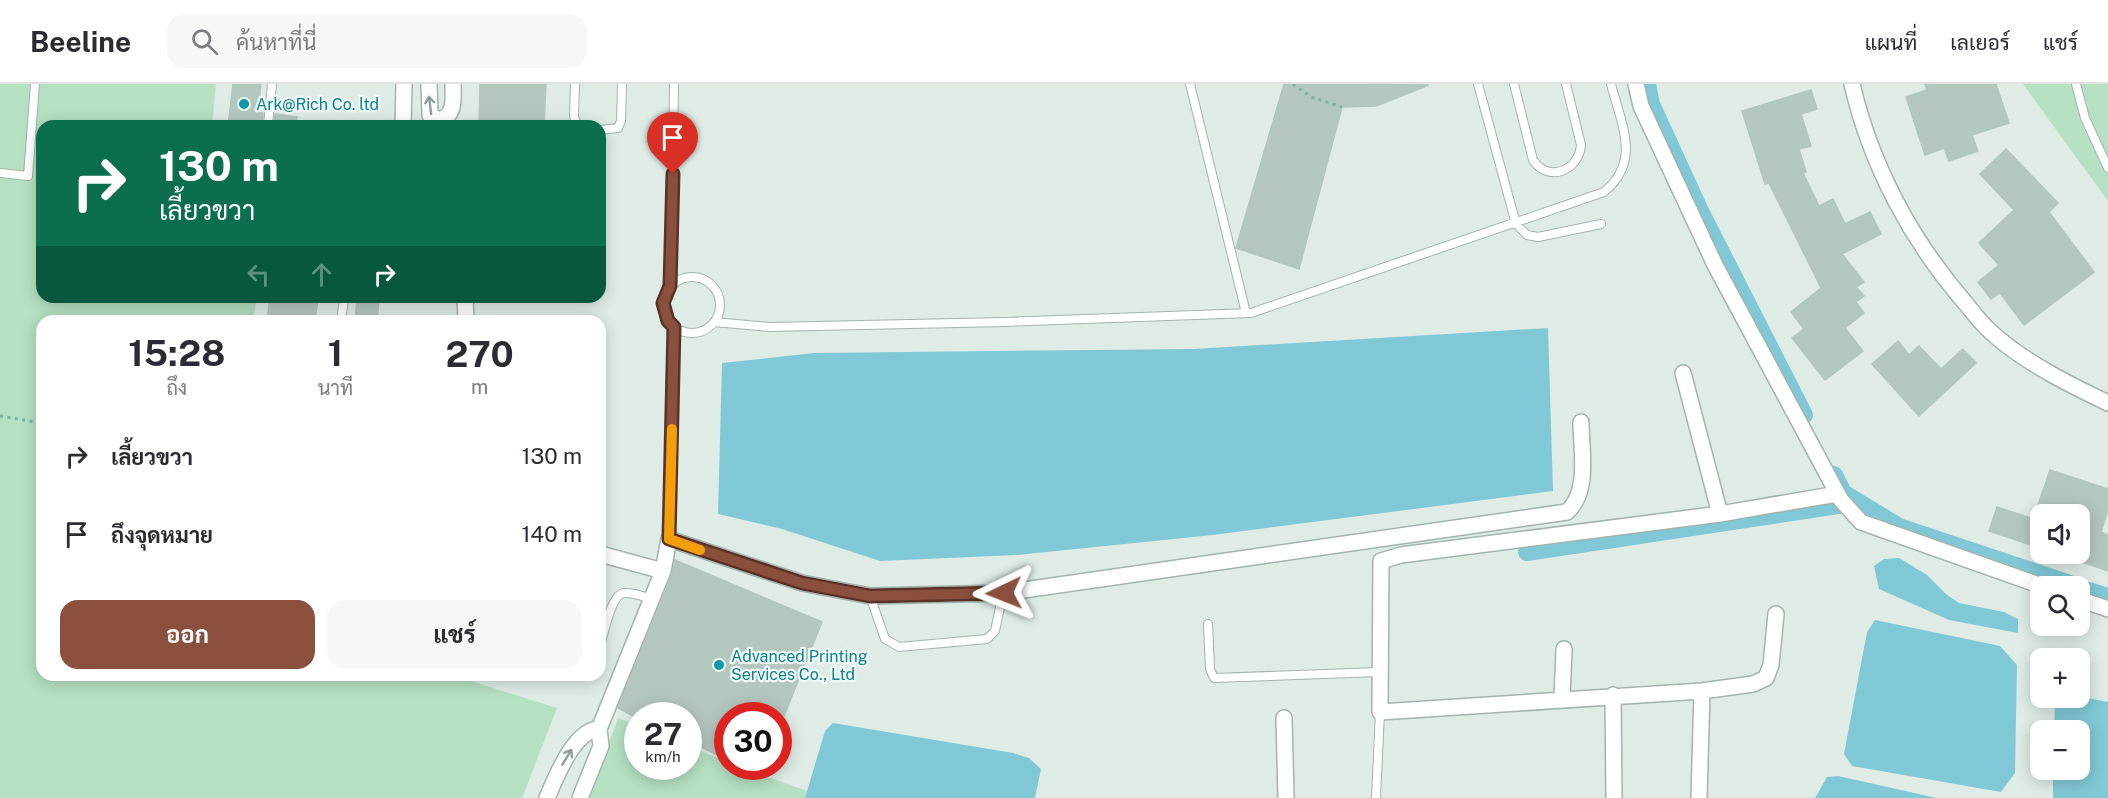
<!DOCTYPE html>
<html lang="th">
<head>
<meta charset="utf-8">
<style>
  body { margin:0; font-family:"Public Sans",Sarabun,sans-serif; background:#f7f7f7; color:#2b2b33; height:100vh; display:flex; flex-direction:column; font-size:22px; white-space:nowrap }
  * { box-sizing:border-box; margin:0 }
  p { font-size:20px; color:#7c7c81 }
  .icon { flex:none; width:33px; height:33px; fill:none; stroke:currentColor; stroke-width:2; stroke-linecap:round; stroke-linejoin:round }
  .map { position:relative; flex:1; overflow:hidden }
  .side { position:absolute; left:36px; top:231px; width:570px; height:366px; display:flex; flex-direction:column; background:#fff; border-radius:18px; box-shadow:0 3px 15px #0003 }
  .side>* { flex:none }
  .banner { position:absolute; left:36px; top:36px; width:570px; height:183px; border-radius:18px; box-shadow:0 3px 15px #0003; background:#0b6e4f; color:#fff; overflow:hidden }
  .tools { position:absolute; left:2030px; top:420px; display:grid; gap:12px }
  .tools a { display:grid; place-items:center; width:60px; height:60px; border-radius:12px; background:#fff; box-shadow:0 3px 15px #0003; font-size:30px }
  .speed { position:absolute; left:624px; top:618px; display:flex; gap:12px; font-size:30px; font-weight:700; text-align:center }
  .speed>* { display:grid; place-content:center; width:78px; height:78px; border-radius:50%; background:#fff; box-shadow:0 3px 15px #0003; line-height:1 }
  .speed small { font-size:15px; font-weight:400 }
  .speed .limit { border:9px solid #d22; background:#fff; color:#111 }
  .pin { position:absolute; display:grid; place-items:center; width:51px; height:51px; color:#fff; margin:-62px -26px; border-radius:50% 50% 50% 0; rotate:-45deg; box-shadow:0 0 6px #0007 }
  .pin .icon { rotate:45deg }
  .me { position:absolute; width:66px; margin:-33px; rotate:268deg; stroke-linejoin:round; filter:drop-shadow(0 0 4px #0008) }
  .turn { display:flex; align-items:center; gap:21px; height:126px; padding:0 24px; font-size:27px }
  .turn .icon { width:78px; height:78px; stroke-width:2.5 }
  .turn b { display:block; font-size:42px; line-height:51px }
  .lanes { display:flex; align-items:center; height:57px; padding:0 24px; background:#0003; justify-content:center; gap:30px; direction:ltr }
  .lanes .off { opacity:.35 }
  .eta { display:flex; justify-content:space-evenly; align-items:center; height:102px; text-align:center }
  .eta b { font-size:36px; font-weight:700; line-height:42px }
  .button { display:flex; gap:12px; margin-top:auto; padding:12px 24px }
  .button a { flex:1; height:69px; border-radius:18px; background:#8a4f3d; color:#fff; font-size:24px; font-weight:700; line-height:69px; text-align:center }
  .button a+a { background:#f7f7f7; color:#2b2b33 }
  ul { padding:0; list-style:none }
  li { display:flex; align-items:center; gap:18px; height:78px; padding:0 24px }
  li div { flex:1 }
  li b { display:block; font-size:22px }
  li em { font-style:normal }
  header { display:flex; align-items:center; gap:36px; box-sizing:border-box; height:84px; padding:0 30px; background:#fff; border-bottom:2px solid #e1e1e2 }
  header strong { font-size:28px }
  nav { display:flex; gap:33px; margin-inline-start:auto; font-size:21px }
  .search { width:420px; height:54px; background:#f7f7f7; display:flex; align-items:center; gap:15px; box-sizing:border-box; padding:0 21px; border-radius:18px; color:#7c7c81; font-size:22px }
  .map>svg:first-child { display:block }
  .green { fill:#b5e0c1 }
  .water { fill:#81c8d7 }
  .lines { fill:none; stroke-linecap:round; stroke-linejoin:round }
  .canal { stroke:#81c8d7; stroke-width:18 }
  .building { fill:#b4c7bf; stroke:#b1c6be; stroke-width:1.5 }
  .lane-casing { stroke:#a1b4ae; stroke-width:10 }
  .street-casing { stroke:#a1b4ae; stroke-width:18 }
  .path { stroke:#7cb3a3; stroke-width:3; stroke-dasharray:3 4.5; stroke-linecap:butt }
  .lane { stroke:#fff; stroke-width:8 }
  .street { stroke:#fff; stroke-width:15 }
  .oneway { stroke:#8e9e9a }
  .route-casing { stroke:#5a3328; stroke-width:15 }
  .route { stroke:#8a4f3d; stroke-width:10 }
  .slow { stroke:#f59e0b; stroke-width:10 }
  .culture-dot { fill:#0f9aa8; stroke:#f0f8f4; stroke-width:2 }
  .labels { text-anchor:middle; stroke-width:4.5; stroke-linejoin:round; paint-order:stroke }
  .culture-label { font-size:16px; fill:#0d838f; stroke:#f0f8f4; text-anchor:start }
</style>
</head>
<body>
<header>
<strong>Beeline</strong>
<div class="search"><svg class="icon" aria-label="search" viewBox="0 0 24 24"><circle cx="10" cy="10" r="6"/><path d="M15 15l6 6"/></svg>ค้นหาที่นี่</div>
<nav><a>แผนที่</a><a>เลเยอร์</a><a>แชร์</a></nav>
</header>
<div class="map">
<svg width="2108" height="714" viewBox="0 0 2108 714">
  <rect width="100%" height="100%" fill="#dfece6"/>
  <path class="green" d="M0,0H216L212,42H42V213H257L253,237H42V591H451L557,624L522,714H0Z
    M2023,0H2108V117Z
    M618,634L637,641L638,682H688L689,662L727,678L728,682L739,683L807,707L805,714H589Z"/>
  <path class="water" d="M1548,244L1553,407L1213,451L1017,471L880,477L782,445L718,430L722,279L814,269L1193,265Z
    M1899,474L1927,491L1947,511L1959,519L2004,528L2018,535V549L1949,536L1879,505L1874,482L1884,475Z
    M1875,536L2000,562L2017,581L2015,689L2001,708L1852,682L1844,670L1867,548Z
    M2079,612L2108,618V714H2053V686H2079V646H2054L2055,621L2061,614Z
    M833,639L1013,669L1029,674L1041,685L1035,714H805L825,647Z
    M1838,692L1937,714H1815L1827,693Z"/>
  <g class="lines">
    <path class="canal" d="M1647,0L1651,20L1700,127L1804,331
      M1834,391L1843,409L1899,443L2076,502
      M1527,468L1858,418
      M2079,504L2108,513"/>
  </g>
  <path class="building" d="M233,0H261L258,28L263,29L262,42H228Z
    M480,0H546L544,42H479Z
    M1284,0L1429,1L1376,22L1342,23L1299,185L1236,164Z
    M1925,0H1996L2009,39L1972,51L1978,67L1949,77L1944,64L1925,71L1906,13L1927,6Z
    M1811,6L1817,25L1801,30L1811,62L1799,65L1806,88L1803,89L1819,122L1833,115L1845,140L1870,128L1881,150L1842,170L1864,198L1856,203L1864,212L1856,218L1864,229L1845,244L1863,267L1825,296L1792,254L1804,245L1791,228L1821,204L1769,99L1765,100L1742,27Z
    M275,30L297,33L296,42H274Z
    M2006,65L2058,119L2049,128L2094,188L2024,241L2000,209L1991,215L1978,198L1999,181L1979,159L2014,126L1980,90Z
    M270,213H318L315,237H267Z
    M357,214L379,216L377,237H355Z
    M1898,257L1909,271L1919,262L1941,285L1963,265L1976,279L1919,332L1872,280Z
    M2050,386L2108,405V426L2101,448L2108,451V487L2079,477V430H2035Z
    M1997,423L2040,437V464L1989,447Z
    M675,476L822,538L784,632H728V676L688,657V632H633L618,624L672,491Z"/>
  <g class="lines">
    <defs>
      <path id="lane" d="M575,0L574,32L577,42
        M1190,0L1246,229
        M1478,0L1516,140L1527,151L1538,153L1601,140
        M1514,0L1533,76C1548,99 1579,87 1581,61L1566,0
        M2076,0L2085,34L2108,84
        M268,41L272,0
        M600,46L618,44L621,37L622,0
        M1,89L28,92L35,0
        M664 221a28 28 0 1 1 56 0a28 28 0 1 1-56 0Z
        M671,202L674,0
        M341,237L344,215
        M714,238L769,243L1005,238L1251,229L1604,108C1642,77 1621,40 1611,0
        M669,455L674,243
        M870,512L885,555L899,563L987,555L995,547L1003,509
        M1208,540L1210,585L1214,594L1378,588
        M600,563C603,552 611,510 624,509C633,508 644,513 652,515
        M1376,714L1380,628"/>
      <path id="street" d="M429,0L430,31L439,36C456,32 453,14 453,0
        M1636,0L1641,22L1715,181L1841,416L1861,438L2042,502
        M1852,0C1871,82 1912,158 1967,221C1974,230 1982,240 1991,248C2022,277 2070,301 2108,319
        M403,42L404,0
        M465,213L466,237
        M1683,289L1720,430L1401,471L1381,477L1380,628L1702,607L1753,600L1766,594L1771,581L1776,530
        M1720,430L1837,410
        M600,470L663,487
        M2079,515L2108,525
        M1613,611L1614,714
        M1562,614L1564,565
        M1284,634L1286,714
        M547,714C556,693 574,646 599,645
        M580,714L601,662L599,645L663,487L669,455L802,499L870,512L1003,509L1567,428C1590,408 1581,366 1581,338
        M1699,714L1702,607"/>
    </defs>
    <use href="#lane" class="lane-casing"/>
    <use href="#street" class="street-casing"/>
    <path class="path" d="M1293,0L1311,13L1342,23
      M0,332L42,339"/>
    <use href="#lane" class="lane"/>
    <use href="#street" class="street"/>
  </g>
  <defs><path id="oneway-shaft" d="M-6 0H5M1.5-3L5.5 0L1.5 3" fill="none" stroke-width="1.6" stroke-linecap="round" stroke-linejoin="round" transform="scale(1.5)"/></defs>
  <g class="oneway">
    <use href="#oneway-shaft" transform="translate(430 21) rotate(-97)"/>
    <use href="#oneway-shaft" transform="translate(567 673) rotate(-59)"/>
  </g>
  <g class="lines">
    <defs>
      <path id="route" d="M673,90L670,202L663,219L668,237L674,243L669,455L802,499L870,512L1004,509"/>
    </defs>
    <use href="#route" class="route-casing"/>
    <use href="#route" class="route"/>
    <path class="slow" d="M672,345L669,455L700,466"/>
  </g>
  <g class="culture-dot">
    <circle cx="244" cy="20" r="6"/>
    <circle cx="719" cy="581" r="6"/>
  </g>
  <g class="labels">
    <g class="culture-label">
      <text x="256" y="26">Ark@Rich Co. ltd</text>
      <text x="731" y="578">Advanced Printing<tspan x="731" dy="18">Services Co., Ltd</tspan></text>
    </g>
  </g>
</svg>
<div class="tools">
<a><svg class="icon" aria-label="sound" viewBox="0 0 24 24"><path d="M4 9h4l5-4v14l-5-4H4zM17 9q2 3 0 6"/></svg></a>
<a><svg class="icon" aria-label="search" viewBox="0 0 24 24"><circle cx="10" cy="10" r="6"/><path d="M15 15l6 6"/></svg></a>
<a>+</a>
<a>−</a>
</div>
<div class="speed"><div>27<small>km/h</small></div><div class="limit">30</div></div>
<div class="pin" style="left:673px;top:90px;background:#d93025"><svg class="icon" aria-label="arrive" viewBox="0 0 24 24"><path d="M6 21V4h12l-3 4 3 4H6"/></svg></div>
<svg class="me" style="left:1004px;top:509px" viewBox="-20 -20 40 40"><path d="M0-17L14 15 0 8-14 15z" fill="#8a4f3d" stroke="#fff" stroke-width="4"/></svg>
<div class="banner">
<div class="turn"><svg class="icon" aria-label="right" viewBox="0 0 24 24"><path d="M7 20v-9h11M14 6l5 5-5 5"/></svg><div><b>130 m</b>เลี้ยวขวา</div></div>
<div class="lanes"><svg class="icon off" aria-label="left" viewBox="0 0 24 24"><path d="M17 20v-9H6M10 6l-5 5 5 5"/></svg><svg class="icon off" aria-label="ahead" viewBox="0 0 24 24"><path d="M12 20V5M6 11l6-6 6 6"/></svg><svg class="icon" aria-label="right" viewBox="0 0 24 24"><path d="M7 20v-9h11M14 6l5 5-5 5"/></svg></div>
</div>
<section class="side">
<div class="eta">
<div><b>15:28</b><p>ถึง</p></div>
<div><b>1</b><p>นาที</p></div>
<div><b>270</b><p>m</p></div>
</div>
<ul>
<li><svg class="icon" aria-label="right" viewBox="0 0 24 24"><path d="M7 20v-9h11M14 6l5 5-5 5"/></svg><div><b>เลี้ยวขวา</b></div><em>130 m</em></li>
<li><svg class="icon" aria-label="arrive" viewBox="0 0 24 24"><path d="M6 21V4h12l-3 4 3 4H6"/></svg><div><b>ถึงจุดหมาย</b></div><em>140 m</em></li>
</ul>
<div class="button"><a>ออก</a><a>แชร์</a></div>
</section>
</div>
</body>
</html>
